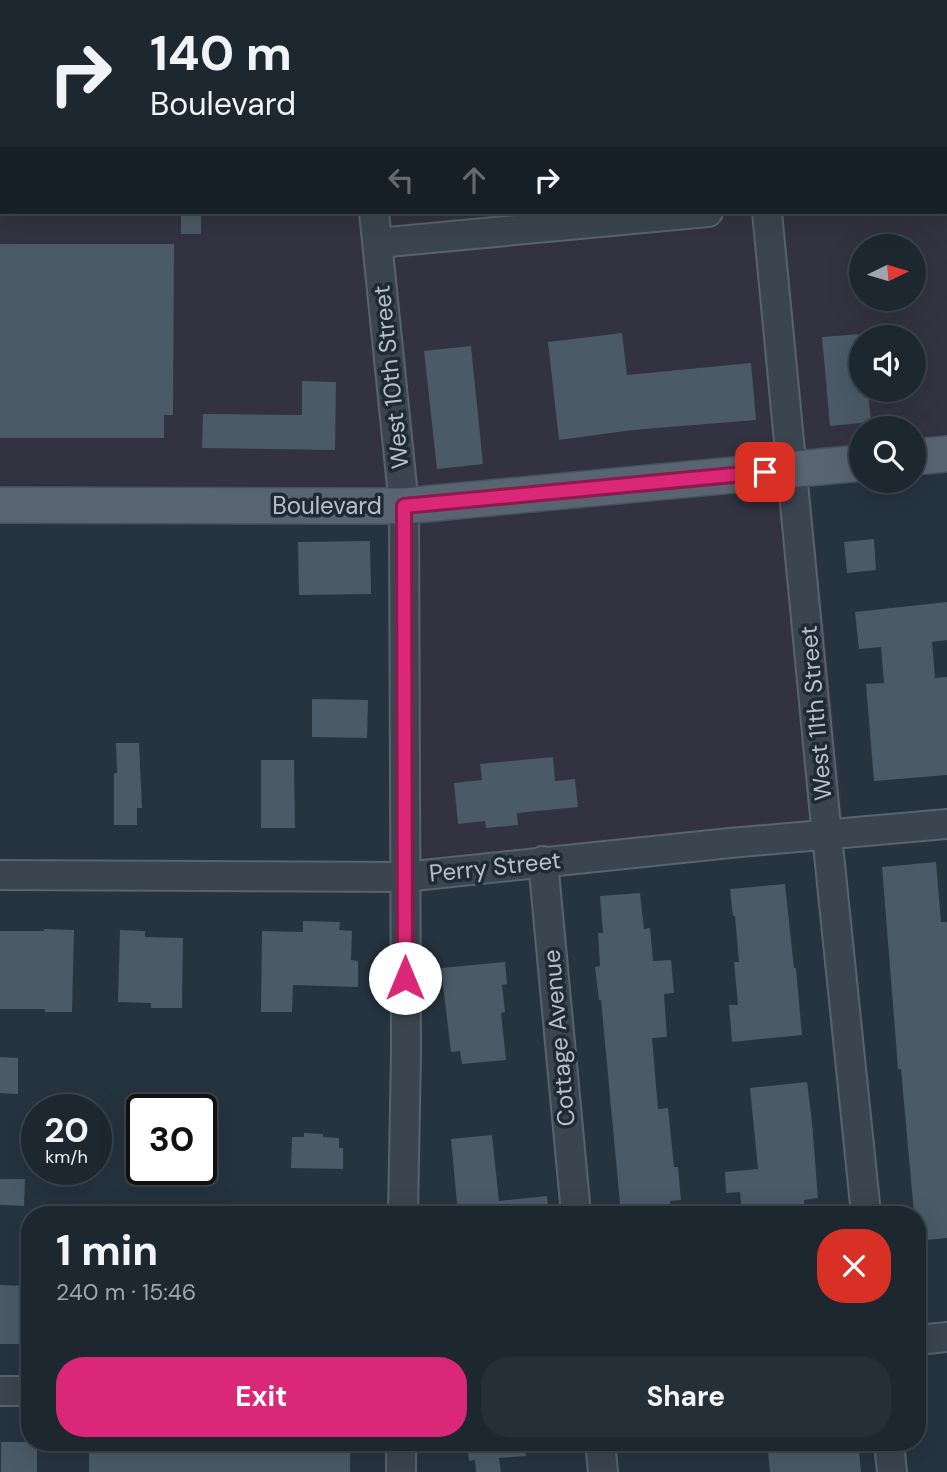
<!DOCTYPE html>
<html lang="en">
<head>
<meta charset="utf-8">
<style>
  body { margin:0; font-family:"DM Sans",sans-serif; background:#252f38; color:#f1f3f6; height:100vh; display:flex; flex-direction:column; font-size:26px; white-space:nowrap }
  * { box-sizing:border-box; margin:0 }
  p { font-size:23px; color:#a0a5ab }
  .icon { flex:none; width:38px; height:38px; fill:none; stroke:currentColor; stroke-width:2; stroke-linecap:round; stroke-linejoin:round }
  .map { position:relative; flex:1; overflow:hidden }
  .details { position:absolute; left:21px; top:1206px; width:905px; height:245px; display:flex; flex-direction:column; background:#1c2730; border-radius:28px; box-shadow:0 7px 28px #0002,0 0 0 2px #3a444c }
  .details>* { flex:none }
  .top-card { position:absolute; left:0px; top:0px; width:948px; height:214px; box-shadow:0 7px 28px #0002,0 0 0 2px #3a444c; background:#1c2730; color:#f1f3f6; overflow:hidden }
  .needle { width:46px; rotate:85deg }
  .fabs { position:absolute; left:849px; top:234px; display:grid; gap:14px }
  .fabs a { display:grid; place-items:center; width:77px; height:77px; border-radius:50%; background:#1c2730; box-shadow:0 7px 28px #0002,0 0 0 2px #3a444c; font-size:35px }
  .speed { position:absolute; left:21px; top:1094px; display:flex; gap:14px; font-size:35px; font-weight:700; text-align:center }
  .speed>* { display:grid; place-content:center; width:91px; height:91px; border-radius:50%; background:#1c2730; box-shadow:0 7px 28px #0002,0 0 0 2px #3a444c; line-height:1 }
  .speed small { font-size:18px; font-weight:400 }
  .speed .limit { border:4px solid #111; border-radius:10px; background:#fff; color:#111 }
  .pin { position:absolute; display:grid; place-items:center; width:60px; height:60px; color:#fff; margin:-30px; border-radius:14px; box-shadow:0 4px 10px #0006 }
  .me { position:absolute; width:77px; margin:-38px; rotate:0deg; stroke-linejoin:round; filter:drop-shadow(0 0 5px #0008) }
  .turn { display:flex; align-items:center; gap:24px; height:147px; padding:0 35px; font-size:32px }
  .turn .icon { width:91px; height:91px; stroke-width:2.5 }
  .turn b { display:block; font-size:49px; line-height:60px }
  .lanes { display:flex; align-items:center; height:66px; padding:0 35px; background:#0003; justify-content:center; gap:35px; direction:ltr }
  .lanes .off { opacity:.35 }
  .round { display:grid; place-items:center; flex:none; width:74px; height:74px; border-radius:28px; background:#252f38 }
  .headline { display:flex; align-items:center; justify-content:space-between; height:119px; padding:0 35px }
  h1 { font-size:42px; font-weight:700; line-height:52px }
  .primary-button { display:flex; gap:14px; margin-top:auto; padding:14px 35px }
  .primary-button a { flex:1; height:80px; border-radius:28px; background:#db2777; color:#fff; font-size:28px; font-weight:700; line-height:80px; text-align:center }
  .primary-button a+a { background:#252f38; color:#f1f3f6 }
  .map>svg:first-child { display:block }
  .medical { fill:#323241; fill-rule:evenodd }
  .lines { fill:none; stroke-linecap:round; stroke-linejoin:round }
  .stream { stroke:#395267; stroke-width:7 }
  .building { fill:#4a5a66 }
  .minor-casing { stroke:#58636d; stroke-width:32 }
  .major-casing { stroke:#46515c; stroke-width:38 }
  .minor { stroke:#3a4550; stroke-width:28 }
  .major { stroke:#586570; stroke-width:35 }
  .route-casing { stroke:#8e194d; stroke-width:18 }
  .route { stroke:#db2777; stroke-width:12 }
  .labels { text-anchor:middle; stroke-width:7; stroke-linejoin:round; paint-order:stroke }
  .street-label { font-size:24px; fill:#b6c0ca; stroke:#1f2a35 }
</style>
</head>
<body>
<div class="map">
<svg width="947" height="1472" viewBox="0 0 947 1472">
  <rect width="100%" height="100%" fill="#263440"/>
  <path class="medical" d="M0,0H947V439L914,442V429H861V447L429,487L0,484ZM2,2H947V212H2ZM861,247H914V299H861ZM861,338H914V390H861Z
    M810,485L844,820L417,858L421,521Z"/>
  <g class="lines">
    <path class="stream" d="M779,2L796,0"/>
  </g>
  <path class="building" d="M181,212H201V234H181Z
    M0,244H174L173,415H164V438H0Z
    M622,333L627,375L751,363L756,420L633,430L559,440L548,342Z
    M861,334V390H868L871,422L830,426L822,337Z
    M471,346L483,464L437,469L424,351Z
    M302,381L336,382L335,450L202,448L203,414L302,415Z
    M874,539L876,570L847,573L844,542Z
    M370,541L371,594L299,595L298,542Z
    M947,602V640L932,642L935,678L947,677V775L874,781L866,684L884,683L881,647L859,649L855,612Z
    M312,699L368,700L367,738L312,737Z
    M116,743H139L142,808H137V825H114V773H117Z
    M553,757L555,781L575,779L578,807L517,813L518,825L486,828L485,821L458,824L454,783L482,780L480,764Z
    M261,760H294L295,828H261Z
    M936,862L941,922H947V1238L917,1241V1214H914L901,1069H898L894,1017L882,867Z
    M785,884L794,968H796L802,1035L732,1042L729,1005H738L734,962H739L735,916H733L730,889Z
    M640,893L644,929L650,928L653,961L671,960L674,993L664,994L667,1037L652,1038L658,1109L668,1108L674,1167H678L681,1200L670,1201L671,1214H621L601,1000H599L595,967L600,966L598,933H603L600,896Z
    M303,921L340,922L339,930L352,931L351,960L358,961V987L293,985L292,1012H261L262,931L303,932Z
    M44,929L74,930L72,1012H45V1009H0V931H44Z
    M120,930L145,931V937L183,938L182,1008H151V1003L118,1002Z
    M505,962L507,984L502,985L505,1012L501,1013L506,1060L462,1064L460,1051L451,1052L441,968Z
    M0,1057L18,1058V1094L0,1093Z
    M807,1082L812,1122L818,1198L804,1200L805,1214H742L740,1192L726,1193L725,1172L758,1169L750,1088Z
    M304,1133L323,1134V1137L339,1138V1148H343V1169L291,1168L292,1137H304Z
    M492,1135L499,1201L547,1196L549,1214H458L451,1139Z
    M0,1179H25L24,1206L0,1205Z
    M0,1285L30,1286V1344H0Z
    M1,1442H37V1472H1Z
    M293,1442H328V1449H350V1472H89V1453H259V1444H293Z
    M467,1442H525L526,1456L499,1458L501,1472H476L475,1460L469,1461Z
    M767,1442H858L861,1472H770Z"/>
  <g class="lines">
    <defs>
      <path id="minor" d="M353,0V2
        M744,0V2
        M374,212L404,506L406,1052L403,1214
        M767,212L824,806L866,1214
        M378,243L708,212
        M543,861L576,1214
        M0,875L404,877L730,843L947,824
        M917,1340L947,1337
        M0,1391H30
        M401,1442V1472
        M600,1442L603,1472
        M889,1442L892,1472"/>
      <path id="major" d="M914,457L947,454
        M0,505L404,506L861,463"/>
    </defs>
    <use href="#minor" class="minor-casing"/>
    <use href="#major" class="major-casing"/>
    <use href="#minor" class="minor"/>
    <use href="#major" class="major"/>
  </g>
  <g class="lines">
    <defs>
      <path id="route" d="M405,978L404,506L765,472"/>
    </defs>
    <use href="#route" class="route-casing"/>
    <use href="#route" class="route"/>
  </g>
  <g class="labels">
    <g class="street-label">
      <text transform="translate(391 377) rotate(-96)" y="8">West 10th Street</text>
      <text x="327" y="514">Boulevard</text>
      <text transform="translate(816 713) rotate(-95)" y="8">West 11th Street</text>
      <text transform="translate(495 867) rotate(-6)" y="8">Perry Street</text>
      <text transform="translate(559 1038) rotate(-95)" y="8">Cottage Avenue</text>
    </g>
  </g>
</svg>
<div class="fabs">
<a><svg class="needle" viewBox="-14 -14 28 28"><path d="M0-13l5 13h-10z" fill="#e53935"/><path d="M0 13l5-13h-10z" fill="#a0a5ab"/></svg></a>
<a><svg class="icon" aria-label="sound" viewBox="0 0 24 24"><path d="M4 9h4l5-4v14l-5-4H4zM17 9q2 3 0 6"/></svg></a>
<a><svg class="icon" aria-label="search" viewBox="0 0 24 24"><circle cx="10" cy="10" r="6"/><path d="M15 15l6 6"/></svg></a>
</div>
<div class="speed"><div>20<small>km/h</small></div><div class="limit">30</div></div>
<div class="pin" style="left:765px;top:472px;background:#d93025"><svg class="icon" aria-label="arrive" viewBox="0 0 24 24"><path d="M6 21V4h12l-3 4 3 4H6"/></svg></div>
<svg class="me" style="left:405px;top:978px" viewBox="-20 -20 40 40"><circle r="19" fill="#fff"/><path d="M0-13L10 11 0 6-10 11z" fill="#db2777"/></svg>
<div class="top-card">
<div class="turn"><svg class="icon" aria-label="right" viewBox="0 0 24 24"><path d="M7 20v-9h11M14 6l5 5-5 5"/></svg><div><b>140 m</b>Boulevard</div></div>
<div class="lanes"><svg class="icon off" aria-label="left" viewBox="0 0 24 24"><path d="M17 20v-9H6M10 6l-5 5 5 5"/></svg><svg class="icon off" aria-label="ahead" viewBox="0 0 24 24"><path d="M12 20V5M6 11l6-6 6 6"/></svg><svg class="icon" aria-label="right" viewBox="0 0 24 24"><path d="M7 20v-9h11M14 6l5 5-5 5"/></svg></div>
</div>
<section class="details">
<div class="headline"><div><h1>1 min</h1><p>240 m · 15:46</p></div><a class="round" style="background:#d93025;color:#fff"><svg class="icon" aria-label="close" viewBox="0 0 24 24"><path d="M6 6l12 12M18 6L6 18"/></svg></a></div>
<div class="primary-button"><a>Exit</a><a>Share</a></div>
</section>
</div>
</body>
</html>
